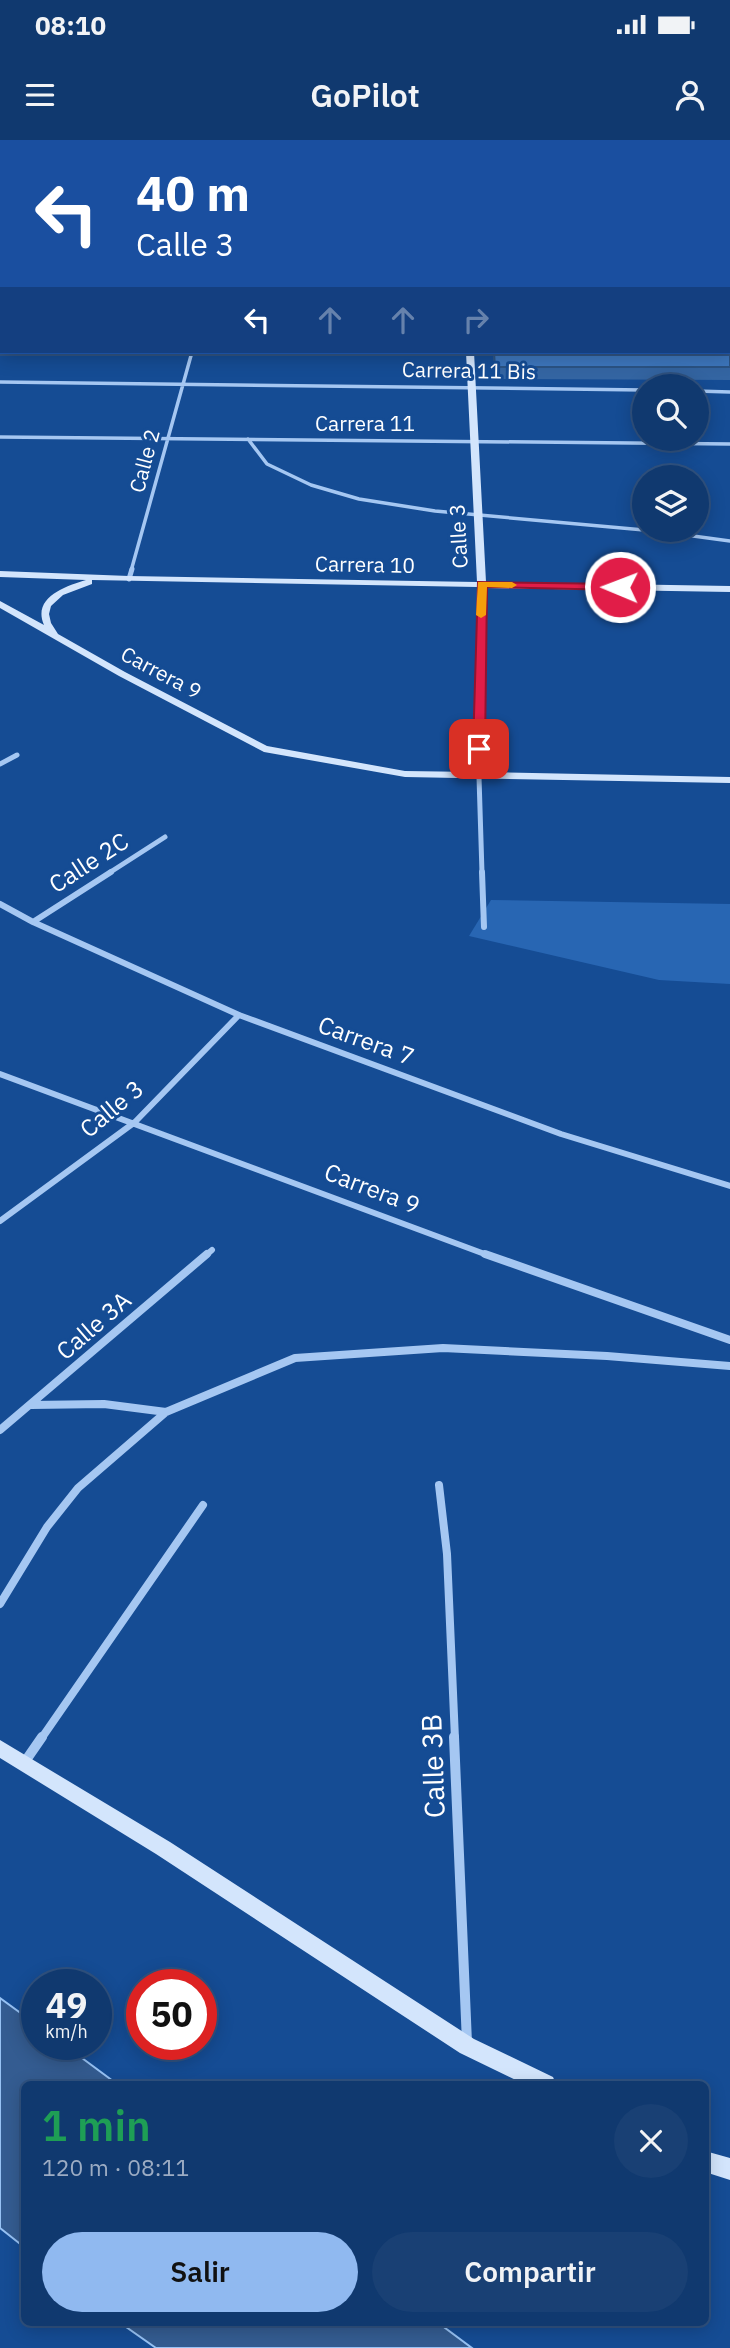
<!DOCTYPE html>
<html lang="es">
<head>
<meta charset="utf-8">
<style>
  body { margin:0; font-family:"IBM Plex Sans",sans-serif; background:#194074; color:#f1f3f6; height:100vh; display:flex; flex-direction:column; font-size:26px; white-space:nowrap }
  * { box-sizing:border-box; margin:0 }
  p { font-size:23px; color:#9cacc3 }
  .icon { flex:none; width:38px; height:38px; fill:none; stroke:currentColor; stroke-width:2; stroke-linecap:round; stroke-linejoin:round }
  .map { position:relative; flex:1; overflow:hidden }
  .details { position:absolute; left:21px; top:1941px; width:688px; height:245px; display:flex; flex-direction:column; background:#10396f; border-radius:10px; box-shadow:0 4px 18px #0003,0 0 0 2px #305382 }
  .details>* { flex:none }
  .banner { position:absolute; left:0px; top:0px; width:732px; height:214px; box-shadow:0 4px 18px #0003,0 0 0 2px #305382; background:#1a4fa0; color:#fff; overflow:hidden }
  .fabs { position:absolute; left:632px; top:234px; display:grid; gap:14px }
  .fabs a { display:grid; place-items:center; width:77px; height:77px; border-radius:50%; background:#10396f; box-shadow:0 4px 18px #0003,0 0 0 2px #305382; font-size:35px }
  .speed { position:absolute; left:21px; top:1829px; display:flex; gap:14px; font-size:35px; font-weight:700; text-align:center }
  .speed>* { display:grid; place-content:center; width:91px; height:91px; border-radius:50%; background:#10396f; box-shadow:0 4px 18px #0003,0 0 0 2px #305382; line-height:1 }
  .speed small { font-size:18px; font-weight:400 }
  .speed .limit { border:10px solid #d22; background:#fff; color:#111 }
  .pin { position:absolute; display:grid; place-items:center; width:60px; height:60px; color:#fff; margin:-30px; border-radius:14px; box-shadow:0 4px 10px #0006 }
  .me { position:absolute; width:77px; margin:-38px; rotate:271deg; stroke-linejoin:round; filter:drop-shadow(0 0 5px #0008) }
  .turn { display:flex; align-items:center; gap:24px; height:147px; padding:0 21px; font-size:32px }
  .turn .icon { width:91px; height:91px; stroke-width:2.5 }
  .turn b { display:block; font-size:49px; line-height:60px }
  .lanes { display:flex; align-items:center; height:66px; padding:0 21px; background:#0003; justify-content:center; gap:35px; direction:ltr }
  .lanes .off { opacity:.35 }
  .round { display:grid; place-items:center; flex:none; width:74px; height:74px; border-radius:37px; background:#194074 }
  .summary { display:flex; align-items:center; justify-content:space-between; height:119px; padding:0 21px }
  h1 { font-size:42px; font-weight:600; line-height:52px; color:#1e9e55 }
  .primary-button { display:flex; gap:14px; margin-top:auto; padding:14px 21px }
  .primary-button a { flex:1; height:80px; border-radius:42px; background:#90b9f0; color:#111; font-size:28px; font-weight:600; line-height:80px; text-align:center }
  .primary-button a+a { background:#194074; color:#f1f3f6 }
  .status { display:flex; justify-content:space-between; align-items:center; height:49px; padding:0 35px; background:#10396f; direction:ltr }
  .status svg { height:19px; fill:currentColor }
  header { display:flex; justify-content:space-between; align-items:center; height:91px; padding:0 21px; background:#10396f; font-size:32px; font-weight:600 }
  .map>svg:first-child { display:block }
  .green { fill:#2866b3 }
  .water { fill:#345c91; stroke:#97c2f4; stroke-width:2 }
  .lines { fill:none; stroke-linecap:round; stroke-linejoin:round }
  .stream { fill:#97c2f4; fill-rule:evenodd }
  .lane { stroke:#a5c7f2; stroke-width:2.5 }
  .street-far4 { stroke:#a5c7f2; stroke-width:3.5 }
  .street-far3 { stroke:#a5c7f2; stroke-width:5 }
  .street-far2 { stroke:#a5c7f2; stroke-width:6 }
  .street-far1 { stroke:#a5c7f2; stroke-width:8 }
  .street { stroke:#a5c7f2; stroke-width:10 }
  .secondary { fill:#d3e5fc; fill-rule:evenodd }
  .wall { fill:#3465a2 }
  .shaded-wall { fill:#2b5384 }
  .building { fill:#3d76bc; stroke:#2b5384; stroke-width:2 }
  .route { fill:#e11d48; stroke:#92132f; stroke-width:2 }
  .slow { fill:#f59e0b }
  .labels { text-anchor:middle; stroke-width:6; stroke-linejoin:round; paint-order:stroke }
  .far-street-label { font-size:21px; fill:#fff; stroke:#154c94 }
  .street-label { font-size:24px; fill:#fff; stroke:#154c94 }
  .near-street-label { font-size:28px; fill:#fff; stroke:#154c94 }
</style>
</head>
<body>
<div class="status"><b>08:10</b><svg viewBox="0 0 49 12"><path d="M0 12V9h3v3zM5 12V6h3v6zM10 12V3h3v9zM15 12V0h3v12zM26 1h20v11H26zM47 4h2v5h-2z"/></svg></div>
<header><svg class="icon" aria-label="menu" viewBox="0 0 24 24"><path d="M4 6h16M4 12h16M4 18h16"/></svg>GoPilot<svg class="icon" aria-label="person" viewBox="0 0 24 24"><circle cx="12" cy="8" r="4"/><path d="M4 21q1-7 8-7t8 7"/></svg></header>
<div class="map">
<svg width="730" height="2208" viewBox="0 0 730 2208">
  <rect width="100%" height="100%" fill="#154c94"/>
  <path class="green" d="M491,760L730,764V844L659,840L469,796Z"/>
  <path class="water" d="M0,1858L37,1885V1904H63L117,1944H24V2107L0,2088Z
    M119,2182H437L472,2208H156Z"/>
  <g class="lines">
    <path class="stream" d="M75,0H80L81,2H76Z"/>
    <path class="lane" d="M0,0L5,2
      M364,0L375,2
      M292,2L295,0
      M340,2L343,0"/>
    <path class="street-far4" d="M0,242L644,250
      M696,251L730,252
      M0,297L730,304
      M248,299L267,324L311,345L359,359L435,371L644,390
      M649,390L730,401
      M131,431L192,212"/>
    <path class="street-far3" d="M129,439L132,429
      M0,624L17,615
      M479,637L482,733
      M109,733L165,697"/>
    <path class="street-far2" d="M482,732L484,787
      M0,764L33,782L239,875L561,994L730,1046
      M33,782L111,732
      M0,934L490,1116
      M0,1081L135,982L239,875
      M205,1116L212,1110"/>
    <path class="street-far1" d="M485,1114L730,1200
      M31,1265L104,1264L166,1272
      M0,1290L207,1114
      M439,1345L447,1414L455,1599
      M0,1464L47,1387L78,1348L166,1272L295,1218L443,1208L607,1216L730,1226
      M41,1599L203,1365"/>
    <path class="street" d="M454,1597L467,1903
      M24,1623L42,1597"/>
    <path class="secondary" d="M2,126V131H0V127Z
      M466,212H474L486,442L730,446V452L486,448L484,632L730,637V643L405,637L264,612L119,536L0,468V461L44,485C32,458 65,446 86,440L0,437V431L129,436L477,442ZM92,440L477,447L474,632L405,631L267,606L125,532L58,494L51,483L49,474L51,466L63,455L92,444Z
      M0,1600L170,1702L474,1899L553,1937L556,1944H524L460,1913L156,1714L0,1618Z
      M705,2011L730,2018V2040L705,2032Z"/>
  </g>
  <path class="wall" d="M190,0H279L276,2H195Z
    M297,0H336L333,2H298Z
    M429,0H730V240L495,239L493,212H730V2H432Z"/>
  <path class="shaded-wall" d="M258,0H279L276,2H254Z
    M324,0H336L333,2H325Z"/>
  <path class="building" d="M213,0H258L254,2H223Z
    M446,0H730V227H495L494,212H730V2H449Z"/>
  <path class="route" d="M478,442L620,444L625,447L620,450L487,447L485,609L479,613L473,609Z"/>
  <path class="slow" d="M478,442H512L517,445L512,448L487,447L486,475L481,478L476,475Z"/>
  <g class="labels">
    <g class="far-street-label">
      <text transform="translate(469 231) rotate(1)" y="7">Carrera 11 Bis</text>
      <text x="365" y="291">Carrera 11</text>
      <text transform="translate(145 321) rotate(-75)" y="7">Calle 2</text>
      <text transform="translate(459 396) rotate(-93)" y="7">Calle 3</text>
      <text transform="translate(365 425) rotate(1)" y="7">Carrera 10</text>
      <text transform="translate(161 533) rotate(28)" y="7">Carrera 9</text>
    </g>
    <g class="street-label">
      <text transform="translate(89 723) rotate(-33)" y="8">Calle 2C</text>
      <text transform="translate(366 901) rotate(20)" y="8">Carrera 7</text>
      <text transform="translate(112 969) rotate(-40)" y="8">Calle 3</text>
      <text transform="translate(372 1049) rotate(21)" y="8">Carrera 9</text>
      <text transform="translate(94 1186) rotate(-41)" y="8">Calle 3A</text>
    </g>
    <g class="near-street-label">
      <text transform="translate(433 1626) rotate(-92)" y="10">Calle 3B</text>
    </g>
  </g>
</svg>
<div class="fabs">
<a><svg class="icon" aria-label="search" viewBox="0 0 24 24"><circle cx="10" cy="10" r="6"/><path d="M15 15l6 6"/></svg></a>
<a><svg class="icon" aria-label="layers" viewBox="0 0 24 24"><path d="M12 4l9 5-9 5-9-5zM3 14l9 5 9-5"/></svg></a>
</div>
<div class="speed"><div>49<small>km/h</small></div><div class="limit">50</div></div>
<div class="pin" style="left:479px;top:609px;background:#d93025"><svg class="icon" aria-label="arrive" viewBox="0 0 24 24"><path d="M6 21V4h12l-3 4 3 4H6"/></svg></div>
<svg class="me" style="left:620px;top:447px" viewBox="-20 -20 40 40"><circle r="17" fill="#e11d48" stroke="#fff" stroke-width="3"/><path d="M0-11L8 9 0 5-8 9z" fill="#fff"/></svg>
<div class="banner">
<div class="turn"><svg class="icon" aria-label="left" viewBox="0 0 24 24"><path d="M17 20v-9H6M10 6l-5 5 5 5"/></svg><div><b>40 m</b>Calle 3</div></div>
<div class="lanes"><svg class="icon" aria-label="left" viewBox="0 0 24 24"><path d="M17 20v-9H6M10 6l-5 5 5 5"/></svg><svg class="icon off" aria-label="ahead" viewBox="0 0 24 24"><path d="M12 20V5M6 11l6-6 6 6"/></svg><svg class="icon off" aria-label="ahead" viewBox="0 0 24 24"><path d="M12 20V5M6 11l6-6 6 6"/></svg><svg class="icon off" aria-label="right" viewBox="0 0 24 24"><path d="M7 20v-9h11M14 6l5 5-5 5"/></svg></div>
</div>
<section class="details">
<div class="summary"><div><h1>1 min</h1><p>120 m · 08:11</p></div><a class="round"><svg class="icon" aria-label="close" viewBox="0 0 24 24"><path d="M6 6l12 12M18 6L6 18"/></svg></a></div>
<div class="primary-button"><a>Salir</a><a>Compartir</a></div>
</section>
</div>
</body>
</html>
